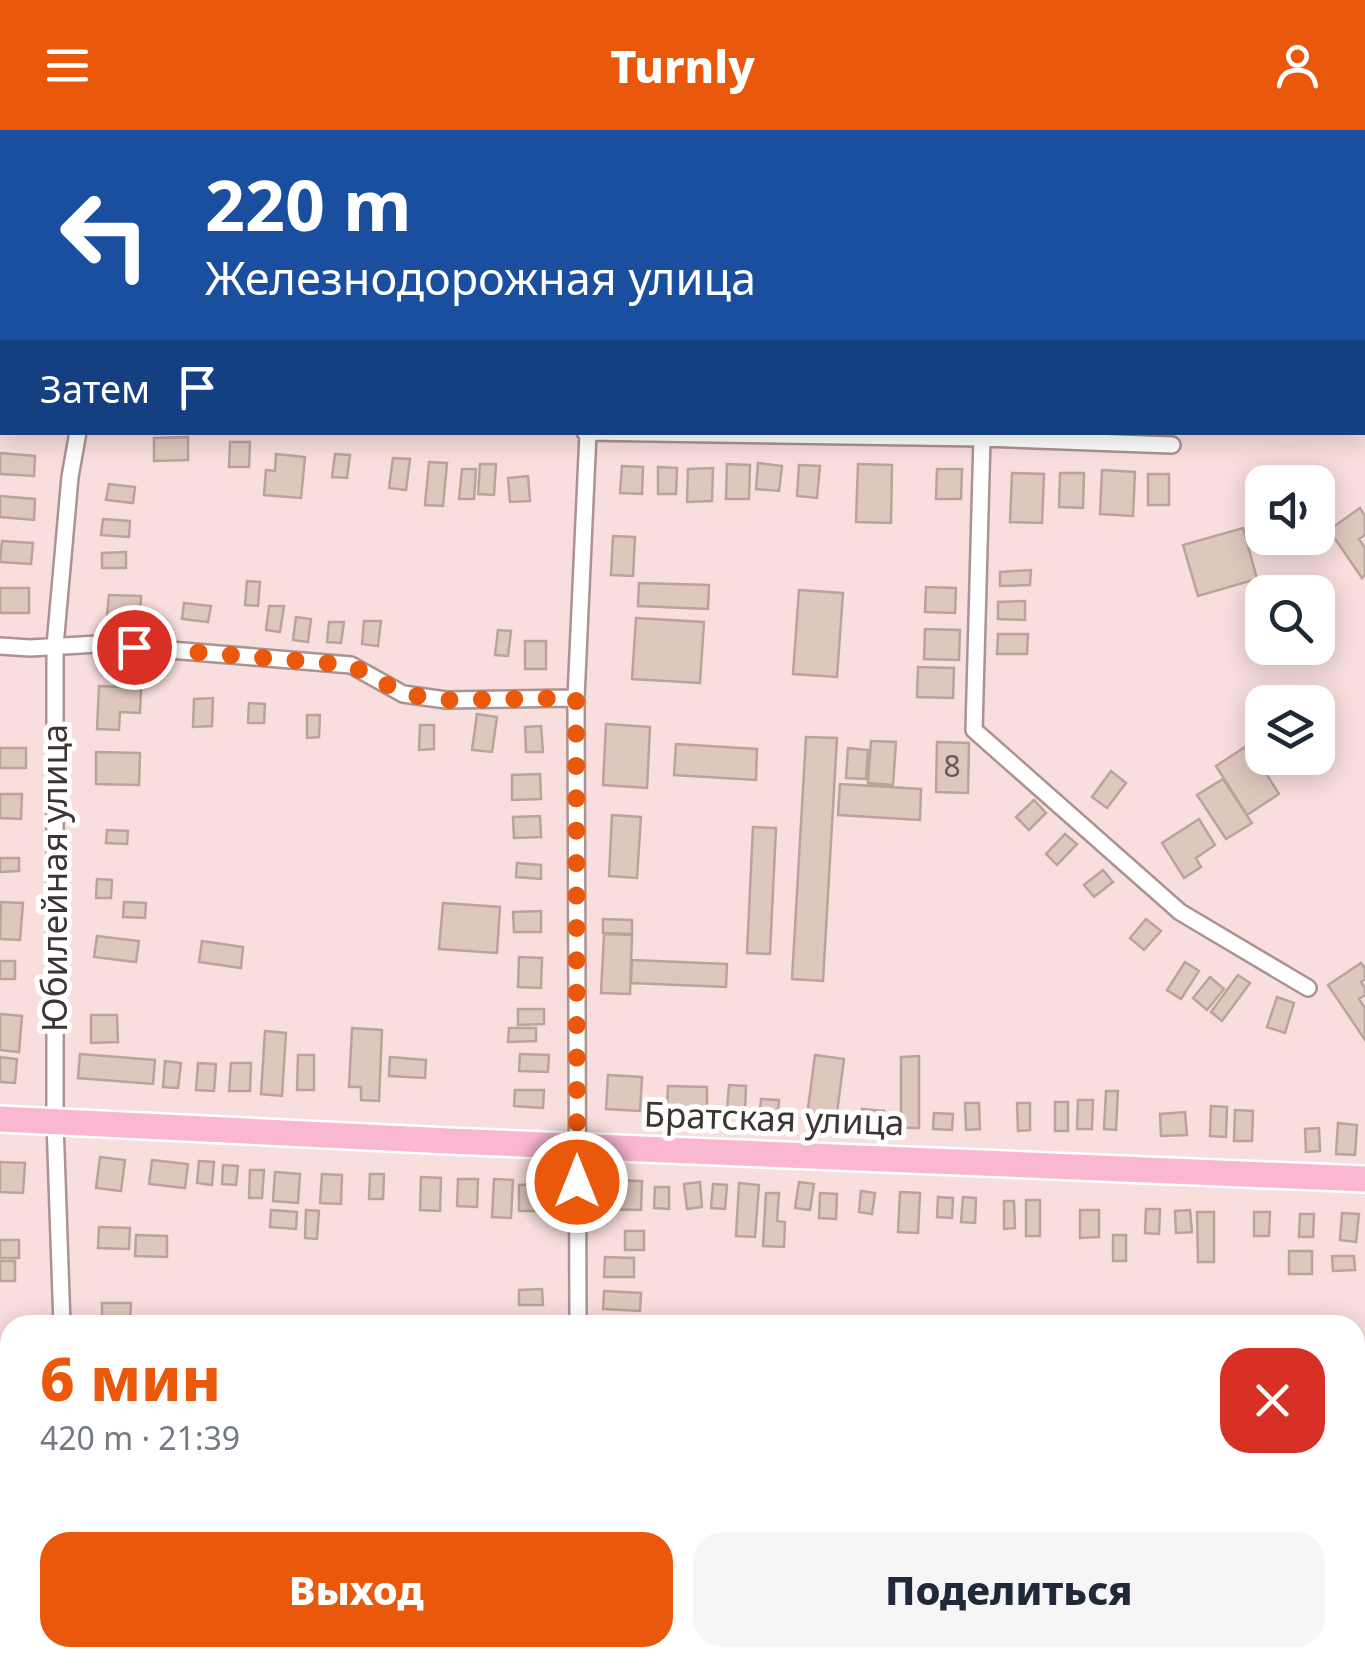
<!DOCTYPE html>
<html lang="ru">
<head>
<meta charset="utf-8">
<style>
  body { margin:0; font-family:"Noto Sans",sans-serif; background:#f6f6f7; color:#1f2937; height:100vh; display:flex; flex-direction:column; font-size:38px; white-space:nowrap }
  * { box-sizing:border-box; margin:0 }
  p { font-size:32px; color:#747a83 }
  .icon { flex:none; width:55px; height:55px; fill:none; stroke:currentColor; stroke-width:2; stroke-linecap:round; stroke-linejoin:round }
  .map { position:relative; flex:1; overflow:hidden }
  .sheet { position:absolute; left:0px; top:1185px; width:1365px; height:352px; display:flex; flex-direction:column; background:#fff; border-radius:30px 30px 0 0; box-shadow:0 5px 25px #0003 }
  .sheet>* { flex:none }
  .banner { position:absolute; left:0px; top:0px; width:1365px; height:305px; box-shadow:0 5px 25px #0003; background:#1a4fa0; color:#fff; overflow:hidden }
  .tools { position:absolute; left:1245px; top:335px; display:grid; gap:20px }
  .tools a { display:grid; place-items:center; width:90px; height:90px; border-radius:20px; background:#fff; box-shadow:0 5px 25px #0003; font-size:50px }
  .pin { position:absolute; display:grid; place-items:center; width:85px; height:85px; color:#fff; margin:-42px; border:5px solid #fff; border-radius:50%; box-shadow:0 2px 10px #0007 }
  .me { position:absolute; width:110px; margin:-55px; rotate:0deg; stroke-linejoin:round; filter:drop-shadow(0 0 8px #0008) }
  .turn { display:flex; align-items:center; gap:35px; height:210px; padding:0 40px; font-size:45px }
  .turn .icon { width:130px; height:130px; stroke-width:2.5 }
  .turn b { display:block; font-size:70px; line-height:85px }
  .then { display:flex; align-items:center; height:95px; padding:0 40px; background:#0003; gap:20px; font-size:38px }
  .round { display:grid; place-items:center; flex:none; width:105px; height:105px; border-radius:30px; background:#f6f6f7 }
  .head { display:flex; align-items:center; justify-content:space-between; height:170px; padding:0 40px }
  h1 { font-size:60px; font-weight:800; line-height:75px; color:#ea580c }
  .button { display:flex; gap:20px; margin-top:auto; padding:20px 40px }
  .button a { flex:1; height:115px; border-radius:30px; background:#ea580c; color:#fff; font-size:40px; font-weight:800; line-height:115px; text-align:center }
  .button a+a { background:#f6f6f7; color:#1f2937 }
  header { display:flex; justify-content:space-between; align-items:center; height:130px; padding:0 40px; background:#ea580c; color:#fff; font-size:45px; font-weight:800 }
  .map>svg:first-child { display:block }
  .building { fill:#dec8be; stroke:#b9a49b; stroke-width:2.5 }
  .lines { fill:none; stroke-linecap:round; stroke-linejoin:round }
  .street-casing { stroke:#ab9392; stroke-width:20 }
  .primary-casing { stroke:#fff; stroke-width:30 }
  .street { stroke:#fff; stroke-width:15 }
  .primary { stroke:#fab7d1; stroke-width:25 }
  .route { stroke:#ea580c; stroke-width:18; stroke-dasharray:0 32.4 }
  .labels { text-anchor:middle; stroke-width:10; stroke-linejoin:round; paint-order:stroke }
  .number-label { font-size:30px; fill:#665956 }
  .street-label { font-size:35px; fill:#3e3434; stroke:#fff }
</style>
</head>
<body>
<header><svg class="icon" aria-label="menu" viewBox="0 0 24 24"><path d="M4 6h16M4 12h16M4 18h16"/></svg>Turnly<svg class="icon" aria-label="person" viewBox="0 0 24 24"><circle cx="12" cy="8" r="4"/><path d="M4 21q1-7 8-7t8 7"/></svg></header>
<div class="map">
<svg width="1365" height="1537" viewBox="0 0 1365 1537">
  <rect width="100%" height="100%" fill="#f8dedd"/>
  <path class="building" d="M188,307V330L154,331V308Z
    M230,312H250L249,337H229Z
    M0,323L35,326L34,346L0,344Z
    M276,324L305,327L301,368L264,365L266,340L275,341Z
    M335,324L350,325L347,348L332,347Z
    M393,328L410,329L406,360L389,358Z
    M429,332L447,333L443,376L425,375Z
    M758,333L782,336L779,361L756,359Z
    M480,334H496L494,365L478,364Z
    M727,334L750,335L749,369H726Z
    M858,334L892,335L891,393L856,392Z
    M799,335L820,336L817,368L797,366Z
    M622,336L643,337L642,364L620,363Z
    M658,337L677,338L676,364H658Z
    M713,338L712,371L687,372L688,339Z
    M462,339H476L474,369H459Z
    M937,339H962L961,369H936Z
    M1102,340L1135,342L1133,386L1100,384Z
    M1012,343L1044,344L1042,393L1010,392Z
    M1060,343H1084L1083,378L1059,377Z
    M1148,344H1169V375H1148Z
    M528,346L530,371L510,372L508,348Z
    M109,354L135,357L133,373L106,370Z
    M0,366L35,369L34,390L0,387Z
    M1360,378L1365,386V405L1359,409L1365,418V445L1362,448L1329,400Z
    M103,389L130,391L129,407L101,405Z
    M1243,398L1257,449L1198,466L1183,415Z
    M613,406L635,407L633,446L611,445Z
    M2,411L33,413L31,434L0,432Z
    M126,422V438H102V423Z
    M1031,440L1030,455L1000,456V442Z
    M247,451L260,452L258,476L245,475Z
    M639,453L709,455L708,479L638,476Z
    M926,457L956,458L955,483L925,482Z
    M0,458H29V483H0Z
    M799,460L843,463L837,547L793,544Z
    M109,465L141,466L140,488L107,486Z
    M1025,471V490L998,489V472Z
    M184,473L211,476L208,492L182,489Z
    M269,476H284L280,502L266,500Z
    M296,487L311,489L308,512L293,510Z
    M636,488L704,492L700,553L632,549Z
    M364,491H381L378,516L362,514Z
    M329,492H344L341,513L327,512Z
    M925,499L960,500L959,530L924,529Z
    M498,500L511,501L508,526L495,525Z
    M998,504H1028L1027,524H997Z
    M525,511H546V539H525Z
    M918,537L954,538L953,568L917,567Z
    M99,556L141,558L140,583L120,582L119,600L97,599Z
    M213,568L212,596L193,597L194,569Z
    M249,573L265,574L264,593H248Z
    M477,584L497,587L492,622L472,620Z
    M307,585H320L319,607L307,608Z
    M606,594L650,597L647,658L603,655Z
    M420,595H434V619L419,620Z
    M541,596L543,622H526L525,597Z
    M806,607L837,608L823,851L792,849Z
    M871,611L896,612L893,655L868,653Z
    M937,612L969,613L968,663L936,662Z
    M676,614L757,619L756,650L674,645Z
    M1248,615L1279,664L1247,685L1216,636Z
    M0,618H26V638H0Z
    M848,618L868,620L866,649L846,648Z
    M96,622L140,623L139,655L96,654Z
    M1111,641L1126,653L1107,678L1092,667Z
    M540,644L541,669L512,670V645Z
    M1223,649L1252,693L1226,709L1197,665Z
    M840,654L921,659L920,690L838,685Z
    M0,664H22L21,689L0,688Z
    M1034,670L1046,683L1029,700L1016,687Z
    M612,685L641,687L637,748L609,746Z
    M540,686L541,707L514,708L513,687Z
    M1199,689L1215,715L1196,728L1201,737L1184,748L1162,713Z
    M753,697L776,698L770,824L747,823Z
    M107,700L128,701L127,714L106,713Z
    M1065,704L1077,714L1057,735L1046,724Z
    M0,728H19V741L0,742Z
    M517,733L541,735V749L516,747Z
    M1103,740L1113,752L1094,767L1084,755Z
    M97,749L112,750L111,768H96Z
    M1,772L23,773L20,810L0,809Z
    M124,772L146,773L145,788L123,787Z
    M443,773L500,777L497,823L439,819Z
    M541,781V802H514L513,782Z
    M603,789L632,790V804L603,803Z
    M1146,789L1161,801L1144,820L1130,808Z
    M604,804L632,805L630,864L601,863Z
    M97,806L139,811L136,832L94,827Z
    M202,811L243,817L241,838L199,832Z
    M519,827L542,828L541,858L518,857Z
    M632,830L727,834L726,857L631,853Z
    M0,831H15V849H0Z
    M1185,832L1199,841L1181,869L1167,860Z
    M1361,833L1365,838V849L1361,852L1365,858V865L1359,869L1365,878V910L1328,855Z
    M1238,845L1250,853L1222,891L1211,882Z
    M1210,847L1224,859L1207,880L1193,868Z
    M1277,867L1294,873L1285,903L1267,897Z
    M518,879H544V894L518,895Z
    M0,884L22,886L19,922L0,920Z
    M91,885H117L118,912L91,913Z
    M352,898L382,900L379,971L361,970V957H349Z
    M509,898H536V911L508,912Z
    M265,901L286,903L282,966L261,964Z
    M80,924L155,930L153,954L78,948Z
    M520,924L549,925L548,942L519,941Z
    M298,925H314V960H297Z
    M815,925L844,929L836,990L807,986Z
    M919,926V998H901V927Z
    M0,927L17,929L15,953L0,952Z
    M390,927L426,930L425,948L389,946Z
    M165,931L181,933L178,958L163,957Z
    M198,933L216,934L214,961L196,960Z
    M231,933H251L250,961H229Z
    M608,945L642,947L640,981L606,979Z
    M729,955L746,956L745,982L727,981Z
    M668,956L707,957V980L667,979Z
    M515,960H544L543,978L514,976Z
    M1106,961H1118L1116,1000L1104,999Z
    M761,969L779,970L777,994L759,993Z
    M1078,970H1093L1092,999H1077Z
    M1055,972H1068V1001H1055Z
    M965,973H979L980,999L966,1000Z
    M1017,973H1030V1000L1018,1001Z
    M1211,976L1227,977L1226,1007L1210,1006Z
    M862,979L884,981L883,998L860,996Z
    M1235,980L1253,981L1252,1011H1234Z
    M1185,982L1187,1005L1161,1006L1160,984Z
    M934,983L953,984L952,1000L933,999Z
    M1338,993L1357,995L1355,1025L1336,1024Z
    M1319,998L1320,1021L1306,1022L1305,999Z
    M100,1027L125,1030L121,1061L96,1058Z
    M152,1030L188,1034L185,1058L149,1054Z
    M199,1031L214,1032L212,1055L197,1053Z
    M0,1032L25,1033L23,1063L0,1062Z
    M223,1035L238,1036L236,1055L222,1054Z
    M250,1040H264L262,1068H249Z
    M275,1042L300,1044L298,1073L273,1071Z
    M322,1044L342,1045L341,1074L320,1073Z
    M370,1044H384L383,1069H369Z
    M421,1047L441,1048L440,1081L420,1080Z
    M458,1049H478L477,1077L457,1076Z
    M494,1049L513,1050L511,1088L492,1087Z
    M603,1050L642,1051L641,1080L602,1079Z
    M700,1052L702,1077L687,1079L684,1054Z
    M799,1052L814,1054L810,1080L795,1078Z
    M739,1053L759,1055L755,1107L736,1106Z
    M542,1054V1081H519V1055Z
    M713,1054L727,1055L725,1079L711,1078Z
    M655,1057H669V1079L654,1078Z
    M861,1061L875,1063L872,1084L859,1082Z
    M900,1062L920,1063L918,1103L898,1102Z
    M766,1063H779L777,1091L785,1092L784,1117L763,1116Z
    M820,1063L837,1064L836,1089L819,1088Z
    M938,1067L953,1068L952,1088L937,1087Z
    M963,1067L976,1068L975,1093L961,1092Z
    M1026,1070H1040V1106H1026Z
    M1004,1071H1014L1015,1098L1004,1099Z
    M1146,1079H1160L1159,1104L1145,1103Z
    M271,1080L297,1082L296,1099L270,1097Z
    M306,1080L319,1081L317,1109L305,1108Z
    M1080,1080H1099V1107L1080,1108Z
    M1190,1080L1192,1102L1176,1103L1175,1081Z
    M1197,1082H1214V1132H1198Z
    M1254,1082H1270L1269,1106H1254Z
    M1342,1083L1359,1084L1356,1112L1340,1110Z
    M1300,1084H1314L1313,1107H1299Z
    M99,1097L130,1098L129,1119L98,1118Z
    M625,1101H644V1120H625Z
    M136,1105L167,1106V1127L135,1126Z
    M1113,1105H1126V1131H1113Z
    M0,1110H19V1128H0Z
    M1289,1121H1312V1144H1289Z
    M1332,1126H1354L1355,1140L1333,1141Z
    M605,1127L634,1128V1147H604Z
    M0,1131H15V1151H0Z
    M542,1159L543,1175H519V1160Z
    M604,1161L641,1163L640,1181L603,1179Z
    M102,1173H131L130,1190H102Z
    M0,1223H10V1249H0Z
    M0,1301H10V1338H0Z"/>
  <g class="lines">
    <defs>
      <path id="street" d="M1293,0L1295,2
        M209,2L210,0
        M0,39L2,40
        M1362,93L1365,96
        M585,302L982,308L1172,315
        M982,308L974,600L1180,782L1308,858
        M0,516L30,518L98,514L351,535L403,564L446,570L576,568
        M62,1195L55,992V516L70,347L78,302
        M578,1195L576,568L588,303
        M0,1445H10
        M1355,1445L1365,1438
        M71,1528V1537
        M580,1537V1528
        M1238,1537L1249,1528"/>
      <path id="primary" d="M0,989L449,1011L1365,1049"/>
    </defs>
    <use href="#street" class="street-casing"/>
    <use href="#primary" class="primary-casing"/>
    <use href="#street" class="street"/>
    <use href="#primary" class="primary"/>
  </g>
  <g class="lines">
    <path class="route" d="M134,517L350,535L404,564L446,570L576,568L577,1052"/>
  </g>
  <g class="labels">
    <g class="number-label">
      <text x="952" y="647">8</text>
    </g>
    <g class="street-label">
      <text transform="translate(55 748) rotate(-90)" y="12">Юбилейная улица</text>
      <text transform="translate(774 989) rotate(2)" y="12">Братская улица</text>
    </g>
  </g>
</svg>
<div class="tools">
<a><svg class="icon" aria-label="sound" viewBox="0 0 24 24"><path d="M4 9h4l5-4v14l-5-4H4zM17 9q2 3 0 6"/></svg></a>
<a><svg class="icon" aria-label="search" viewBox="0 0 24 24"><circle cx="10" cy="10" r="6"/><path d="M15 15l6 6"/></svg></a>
<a><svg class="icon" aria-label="layers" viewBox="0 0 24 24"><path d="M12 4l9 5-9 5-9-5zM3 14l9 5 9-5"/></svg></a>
</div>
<div class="pin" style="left:134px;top:517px;background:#d93025"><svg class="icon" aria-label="arrive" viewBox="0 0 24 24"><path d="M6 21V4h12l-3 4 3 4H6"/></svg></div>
<svg class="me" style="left:577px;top:1052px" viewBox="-20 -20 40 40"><circle r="17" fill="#ea580c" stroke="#fff" stroke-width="3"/><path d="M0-11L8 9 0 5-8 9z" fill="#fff"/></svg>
<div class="banner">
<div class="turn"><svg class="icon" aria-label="left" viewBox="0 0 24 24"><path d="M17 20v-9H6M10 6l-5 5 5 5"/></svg><div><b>220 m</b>Железнодорожная улица</div></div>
<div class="then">Затем<svg class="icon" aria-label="arrive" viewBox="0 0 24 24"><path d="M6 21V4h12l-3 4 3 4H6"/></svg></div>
</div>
<section class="sheet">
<div class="head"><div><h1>6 мин</h1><p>420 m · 21:39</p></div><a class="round" style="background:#d93025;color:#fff"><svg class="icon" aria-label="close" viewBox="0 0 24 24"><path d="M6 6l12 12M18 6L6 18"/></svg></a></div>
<div class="button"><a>Выход</a><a>Поделиться</a></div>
</section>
</div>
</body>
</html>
